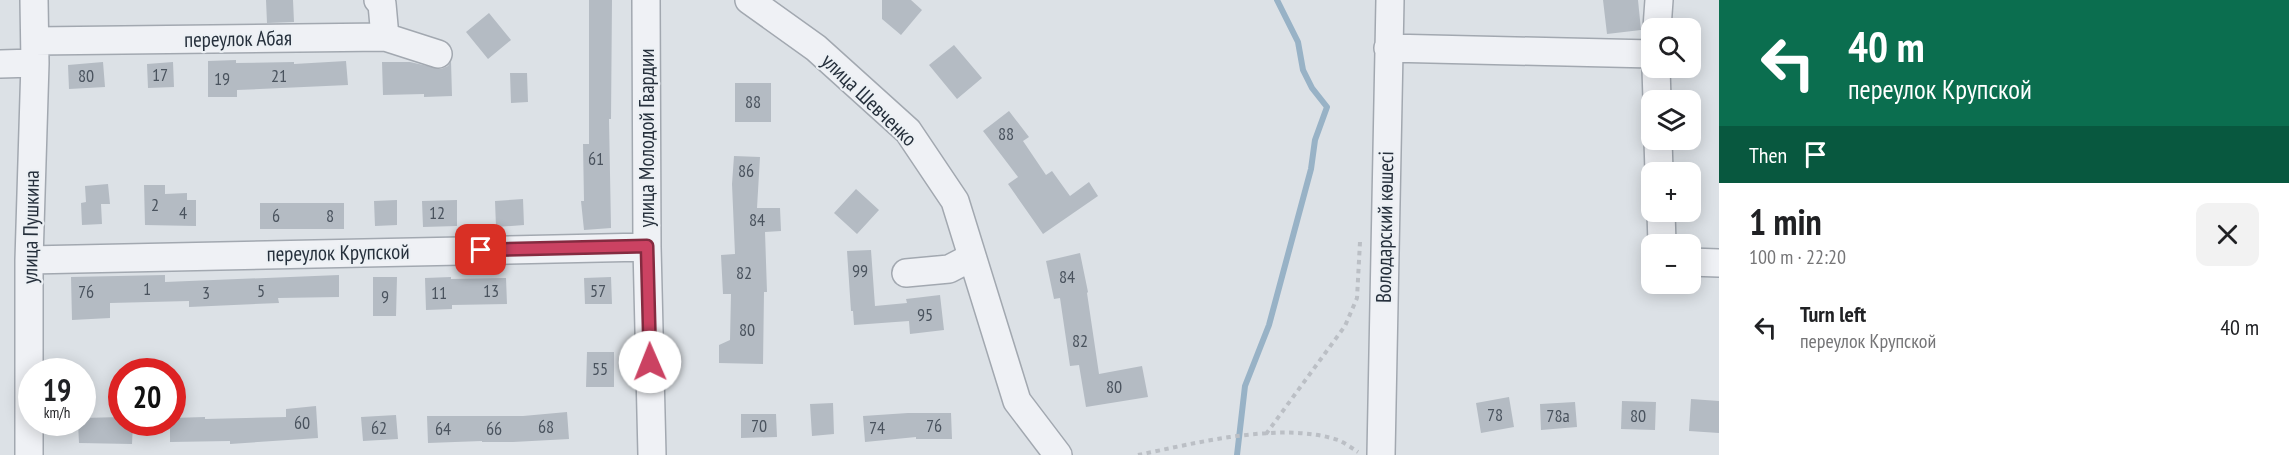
<!DOCTYPE html>
<html lang="en">
<head>
<meta charset="utf-8">
<style>
  body { margin:0; font-family:"PT Sans Narrow",sans-serif; background:#f2f2f2; color:#202124; height:100vh; display:flex; flex-direction:column; font-size:22px; white-space:nowrap }
  * { box-sizing:border-box; margin:0 }
  p { font-size:20px; color:#757577 }
  .icon { flex:none; width:33px; height:33px; fill:none; stroke:currentColor; stroke-width:2; stroke-linecap:round; stroke-linejoin:round }
  .map { position:relative; flex:1; overflow:hidden }
  .sheet { display:flex; flex-direction:column; background:#fff; width:570px }
  .sheet>* { flex:none }
  .guide { background:#0b6e4f; color:#fff; overflow:hidden }
  .fabs { position:absolute; left:1641px; top:18px; display:grid; gap:12px }
  .fabs a { display:grid; place-items:center; width:60px; height:60px; border-radius:12px; background:#fff; box-shadow:0 3px 15px #0003; font-size:30px }
  .speed { position:absolute; left:18px; top:358px; display:flex; gap:12px; font-size:30px; font-weight:700; text-align:center }
  .speed>* { display:grid; place-content:center; width:78px; height:78px; border-radius:50%; background:#fff; box-shadow:0 3px 15px #0003; line-height:1 }
  .speed small { font-size:15px; font-weight:400 }
  .speed .limit { border:9px solid #d22; background:#fff; color:#111 }
  .pin { position:absolute; display:grid; place-items:center; width:51px; height:51px; color:#fff; margin:-26px; border-radius:12px; box-shadow:0 3px 9px #0006 }
  .me { position:absolute; width:66px; margin:-33px; rotate:359deg; stroke-linejoin:round; filter:drop-shadow(0 0 4px #0008) }
  .turn { display:flex; align-items:center; gap:21px; height:126px; padding:0 30px; font-size:27px }
  .turn .icon { width:78px; height:78px; stroke-width:2.5 }
  .turn b { display:block; font-size:42px; line-height:51px }
  .then { display:flex; align-items:center; height:57px; padding:0 30px; background:#0003; gap:12px; font-size:22px }
  .round { display:grid; place-items:center; flex:none; width:63px; height:63px; border-radius:12px; background:#f2f2f2 }
  .summary { display:flex; align-items:center; justify-content:space-between; height:102px; padding:0 30px }
  h1 { font-size:36px; font-weight:700; line-height:45px }
  ul { padding:0; list-style:none }
  li { display:flex; align-items:center; gap:18px; height:84px; padding:0 30px }
  li div { flex:1 }
  li b { display:block; font-size:22px }
  li em { font-style:normal }
  main { display:flex; flex:1; min-height:0 }
  .map>svg:first-child { display:block }
  .lines { fill:none; stroke-linecap:round; stroke-linejoin:round }
  .stream { stroke:#98b2c6; stroke-width:6 }
  .building { fill:#b4bbc3 }
  .minor-casing { stroke:#a2a8b0; stroke-width:30 }
  .path { stroke:#bbbfc5; stroke-width:4; stroke-dasharray:4.5 4.5; stroke-linecap:butt }
  .minor { stroke:#eff1f5; stroke-width:27 }
  .route-casing { stroke:#842b40; stroke-width:15 }
  .route { stroke:#cb4262; stroke-width:10 }
  .labels { text-anchor:middle; stroke-width:4.5; stroke-linejoin:round; paint-order:stroke }
  .number-label { font-size:18px; fill:#4a535e }
  .street-label { font-size:21px; fill:#26303c; stroke:#ecf0f4 }
</style>
</head>
<body>
<main>
<div class="map">
<svg width="1719" height="455" viewBox="0 0 1719 455">
  <rect width="100%" height="100%" fill="#dce1e6"/>
  <g class="lines">
    <path class="stream" d="M1237,455L1245,386L1269,325L1311,169L1315,140L1327,107L1312,88L1303,70L1298,42L1277,0"/>
  </g>
  <path class="building" d="M266,0H293L294,22L267,23Z
    M589,0H612L611,119H609L611,228L584,230L581,201H584L583,144H589Z
    M882,0H911L922,10L901,35L882,19Z
    M1603,0H1638L1641,30L1607,34Z
    M489,13L511,40L488,59L466,32Z
    M954,45L982,78L957,99L929,65Z
    M236,60V63L294,62V64L346,61L348,85L237,90V97H208V61Z
    M451,61L452,96L424,97V94L383,95L382,62H410L441,69L448,66Z
    M103,62L105,87L69,89L68,65Z
    M173,62L174,87L148,88L147,64Z
    M510,73H527L528,102L511,103Z
    M735,83H771V122H735Z
    M1009,111L1029,137L1023,141L1046,175L1052,171L1070,196L1089,182L1098,196L1043,234L1008,184L1018,177L983,131Z
    M734,156L760,157L757,208H780L781,231L765,232L767,292H764L763,364L719,363V345L730,340L731,294H723L721,255L735,254L732,184Z
    M108,184L110,204H101L102,224L82,225L81,203L86,202L85,186Z
    M144,185H165V194L187,193V200H196V226L145,225Z
    M856,189L879,210L857,234L834,213Z
    M523,199L524,225L496,227L495,201Z
    M397,200V225L375,226L374,201Z
    M457,200V226L423,227L422,201Z
    M260,203H344V229H260Z
    M871,250L875,306L907,303L906,299L940,295L944,330L910,334L909,321L854,325L853,311H851L847,251Z
    M1080,253L1088,292L1087,293L1099,374L1142,366L1148,397L1086,407L1079,365L1070,366L1060,298L1054,299L1046,261Z
    M165,275V282L339,275V297L278,298L279,303L189,307V301L110,303V318L72,320L71,277Z
    M373,277H397L396,316H373Z
    M451,277V279L506,278L507,304L452,305V309L426,310L425,278Z
    M611,277L612,304H585L584,278Z
    M587,352H614V387H586Z
    M1509,397L1514,427L1481,433L1476,403Z
    M1691,399L1719,401V433L1689,431Z
    M1622,401L1656,402L1655,430L1621,429Z
    M1575,402L1577,427L1541,430L1540,404Z
    M833,403L834,434L812,436L810,404Z
    M316,406L318,438L230,444V441L170,442V423H172V418L205,417V419L286,417V409Z
    M567,412L569,439L513,442H482V441L428,443L427,416H523Z
    M908,413H951L952,439H916V437L865,442L863,416Z
    M741,414H776L777,437L741,438Z
    M396,415L398,439L363,441L361,417Z
    M122,417V423H133L132,444L79,443L78,423H82V418Z"/>
  <g class="lines">
    <defs>
      <path id="minor" d="M378,0L382,4L385,37
        M646,0L647,247L652,455
        M749,0L816,48L908,131L955,201L1017,401L1058,455
        M1657,28L1659,0
        M35,41L385,37L438,54
        M1388,48L1652,54
        M0,64L35,63
        M1656,68L1657,100
        M1658,140L1659,172
        M1661,212L1662,244
        M29,260L647,247
        M1690,262L1719,263
        M906,273L949,269L972,257
        M29,455V260L35,63L34,0
        M1381,455L1390,0"/>
    </defs>
    <use href="#minor" class="minor-casing"/>
    <path class="path" d="M1266,434L1345,326L1357,298L1360,242
      M1138,455C1196,443 1281,421 1338,440C1345,443 1352,448 1358,452"/>
    <use href="#minor" class="minor"/>
  </g>
  <g class="lines">
    <defs>
      <path id="route" d="M481,250L647,246L650,362"/>
    </defs>
    <use href="#route" class="route-casing"/>
    <use href="#route" class="route"/>
  </g>
  <g class="labels">
    <g class="number-label">
      <text x="160" y="81">17</text>
      <text x="86" y="82">80</text>
      <text x="279" y="82">21</text>
      <text x="222" y="85">19</text>
      <text x="753" y="108">88</text>
      <text x="1006" y="140">88</text>
      <text x="596" y="165">61</text>
      <text x="746" y="177">86</text>
      <text x="155" y="211">2</text>
      <text x="183" y="219">4</text>
      <text x="437" y="219">12</text>
      <text x="276" y="222">6</text>
      <text x="330" y="222">8</text>
      <text x="757" y="226">84</text>
      <text x="860" y="277">99</text>
      <text x="744" y="279">82</text>
      <text x="1067" y="283">84</text>
      <text x="147" y="295">1</text>
      <text x="261" y="297">5</text>
      <text x="491" y="297">13</text>
      <text x="598" y="297">57</text>
      <text x="86" y="298">76</text>
      <text x="206" y="299">3</text>
      <text x="439" y="299">11</text>
      <text x="385" y="303">9</text>
      <text x="925" y="321">95</text>
      <text x="747" y="336">80</text>
      <text x="1080" y="347">82</text>
      <text x="600" y="375">55</text>
      <text x="1114" y="393">80</text>
      <text x="1495" y="421">78</text>
      <text x="1558" y="422">78а</text>
      <text x="1638" y="422">80</text>
      <text x="302" y="429">60</text>
      <text x="759" y="432">70</text>
      <text x="934" y="432">76</text>
      <text x="546" y="433">68</text>
      <text x="379" y="434">62</text>
      <text x="877" y="434">74</text>
      <text x="443" y="435">64</text>
      <text x="494" y="435">66</text>
    </g>
    <g class="street-label">
      <text transform="translate(238 39) rotate(-1)" y="7">переулок Абая</text>
      <text transform="translate(869 100) rotate(44)" y="7">улица Шевченко</text>
      <text transform="translate(647 138) rotate(-90)" y="7">улица Молодой Гвардии</text>
      <text transform="translate(31 227) rotate(-89)" y="7">улица Пушкина</text>
      <text transform="translate(1385 227) rotate(-89)" y="7">Володарский көшесі</text>
      <text transform="translate(338 253) rotate(-1)" y="7">переулок Крупской</text>
    </g>
  </g>
</svg>
<div class="fabs">
<a><svg class="icon" aria-label="search" viewBox="0 0 24 24"><circle cx="10" cy="10" r="6"/><path d="M15 15l6 6"/></svg></a>
<a><svg class="icon" aria-label="layers" viewBox="0 0 24 24"><path d="M12 4l9 5-9 5-9-5zM3 14l9 5 9-5"/></svg></a>
<a>+</a>
<a>−</a>
</div>
<div class="speed"><div>19<small>km/h</small></div><div class="limit">20</div></div>
<div class="pin" style="left:481px;top:250px;background:#d93025"><svg class="icon" aria-label="arrive" viewBox="0 0 24 24"><path d="M6 21V4h12l-3 4 3 4H6"/></svg></div>
<svg class="me" style="left:650px;top:362px" viewBox="-20 -20 40 40"><circle r="19" fill="#fff"/><path d="M0-13L10 11 0 6-10 11z" fill="#cb4262"/></svg>
</div>
<section class="sheet">
<div class="guide">
<div class="turn"><svg class="icon" aria-label="left" viewBox="0 0 24 24"><path d="M17 20v-9H6M10 6l-5 5 5 5"/></svg><div><b>40 m</b>переулок Крупской</div></div>
<div class="then">Then<svg class="icon" aria-label="arrive" viewBox="0 0 24 24"><path d="M6 21V4h12l-3 4 3 4H6"/></svg></div>
</div>
<div class="summary"><div><h1>1 min</h1><p>100 m · 22:20</p></div><a class="round"><svg class="icon" aria-label="close" viewBox="0 0 24 24"><path d="M6 6l12 12M18 6L6 18"/></svg></a></div>
<ul>
<li><svg class="icon" aria-label="left" viewBox="0 0 24 24"><path d="M17 20v-9H6M10 6l-5 5 5 5"/></svg><div><b>Turn left</b><p>переулок Крупской</p></div><em>40 m</em></li>
</ul>
</section>
</main>
</body>
</html>
